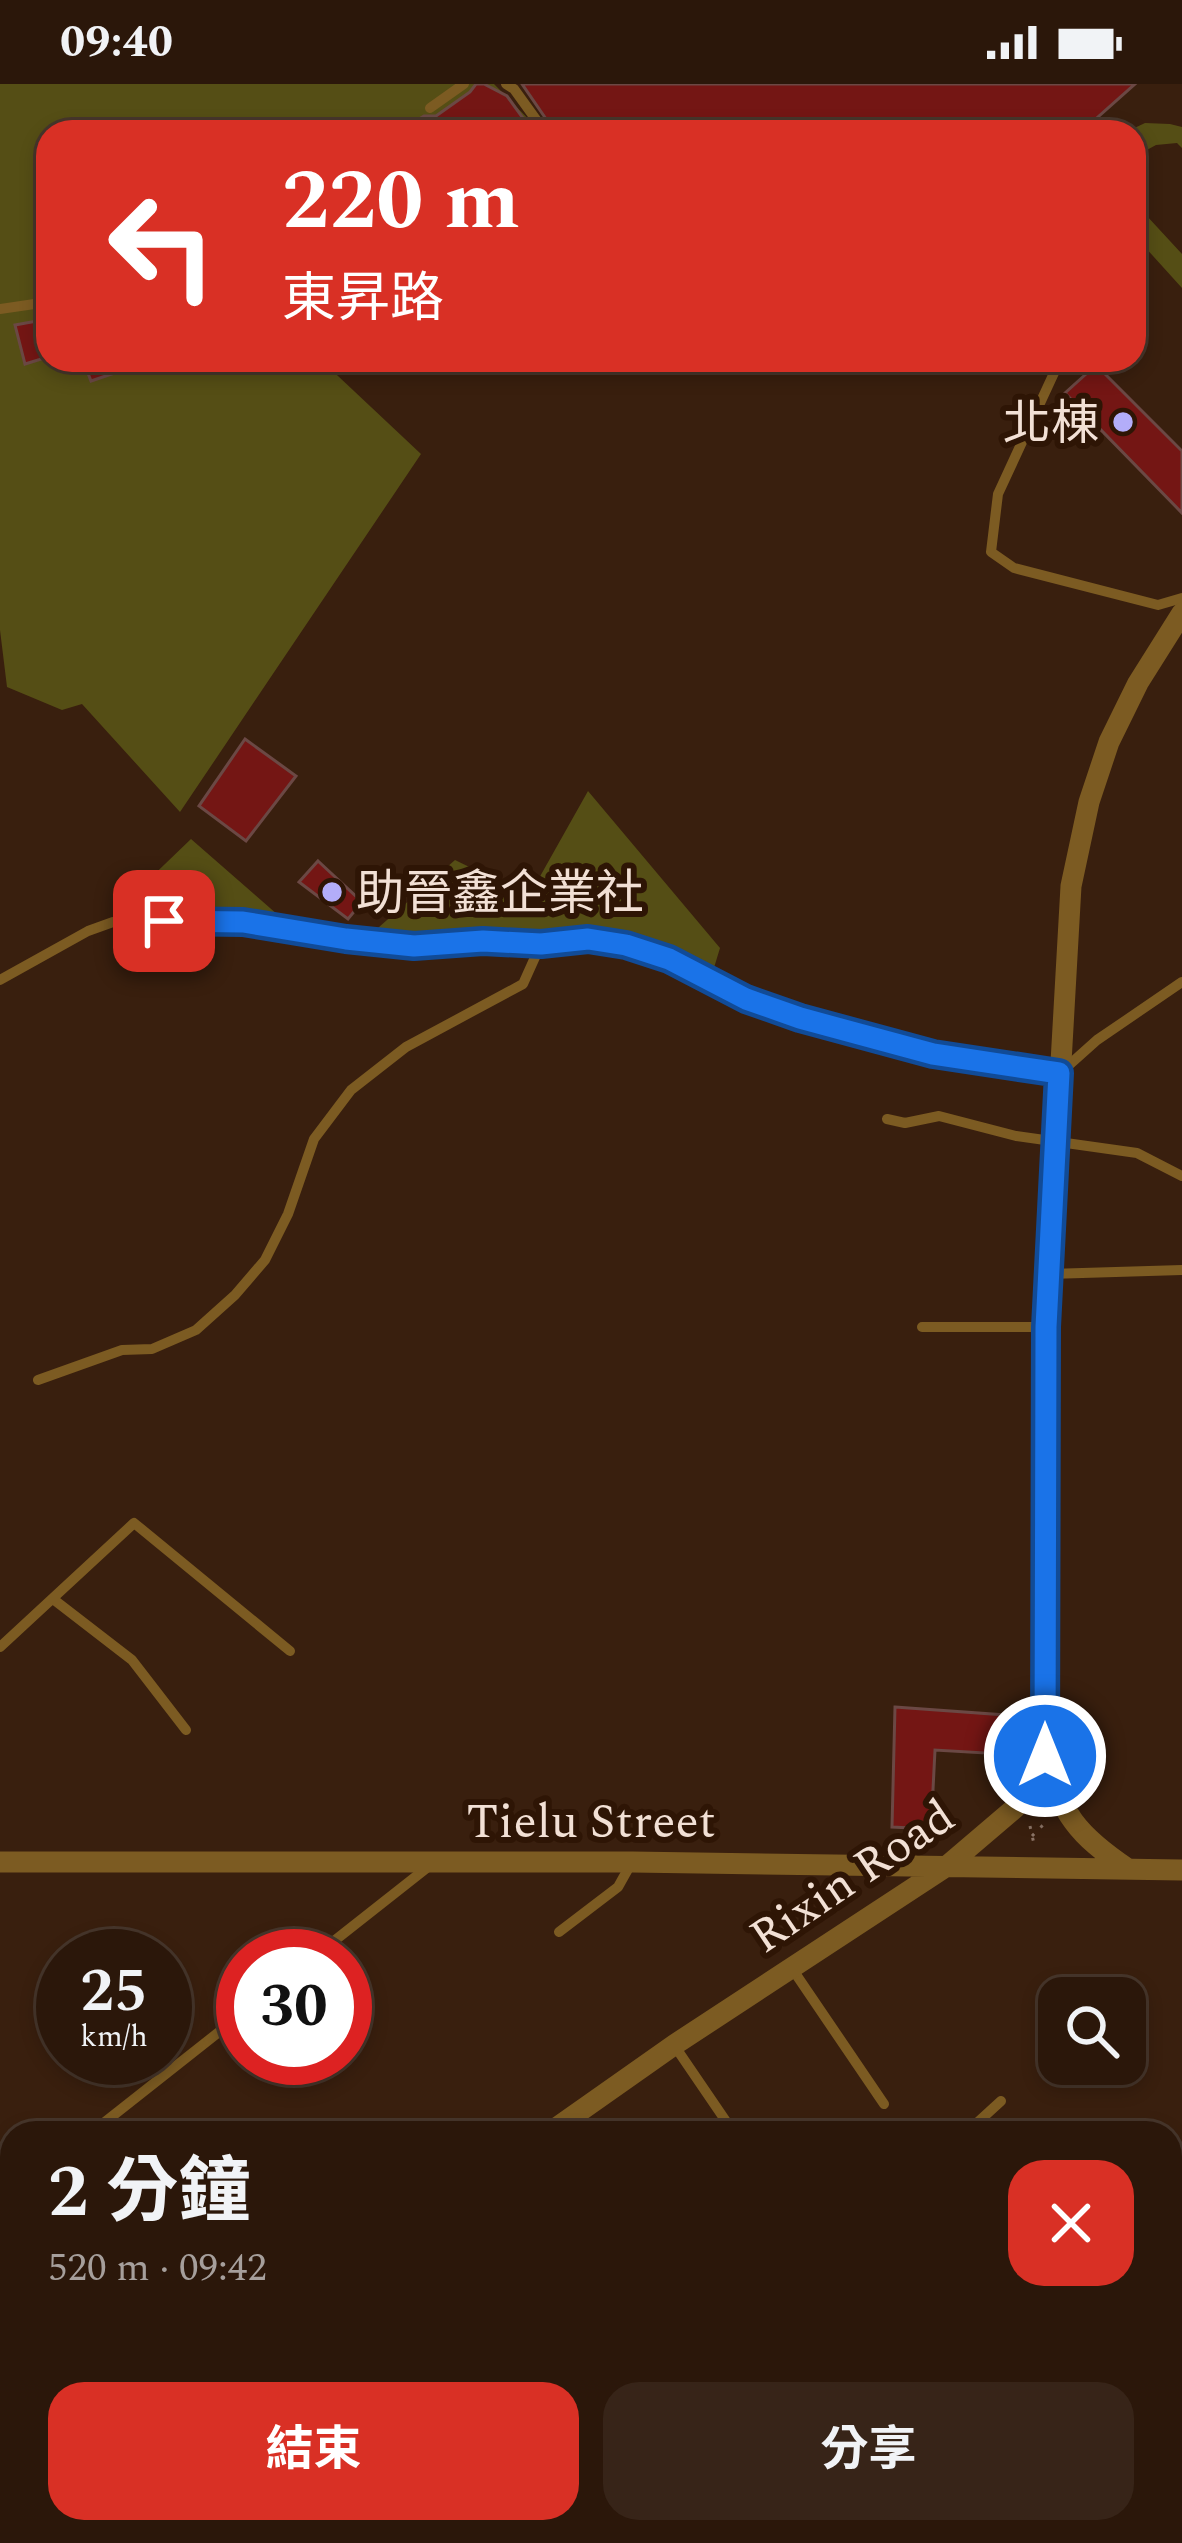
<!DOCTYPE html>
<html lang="zh-TW">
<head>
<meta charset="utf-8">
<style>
  body { margin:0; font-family:Spectral,"Noto Sans TC",serif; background:#372418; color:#f1f3f6; height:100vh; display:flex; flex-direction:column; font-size:45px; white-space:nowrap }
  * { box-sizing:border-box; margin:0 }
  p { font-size:39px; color:#a69f9c }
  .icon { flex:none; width:66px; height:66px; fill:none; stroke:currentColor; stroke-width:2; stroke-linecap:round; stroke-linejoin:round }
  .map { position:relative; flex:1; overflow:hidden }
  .panel { position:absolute; left:0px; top:2037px; width:1182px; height:423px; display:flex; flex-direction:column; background:#2b170a; border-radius:36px 36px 0 0; box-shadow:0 6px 18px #0003,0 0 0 3px #47362b }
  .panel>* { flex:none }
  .hud { position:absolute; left:36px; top:36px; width:1110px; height:252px; border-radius:36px; box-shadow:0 6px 18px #0003,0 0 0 3px #47362b; background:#d93025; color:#fff; overflow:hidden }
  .fabs { position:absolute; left:1038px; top:1893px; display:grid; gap:24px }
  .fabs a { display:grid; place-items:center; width:108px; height:108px; border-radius:24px; background:#2b170a; box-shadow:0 6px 18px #0003,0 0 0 3px #47362b; font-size:60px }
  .speed { position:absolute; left:36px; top:1845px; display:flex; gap:24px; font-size:60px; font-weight:700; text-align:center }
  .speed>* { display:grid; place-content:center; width:156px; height:156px; border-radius:50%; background:#2b170a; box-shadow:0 6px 18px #0003,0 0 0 3px #47362b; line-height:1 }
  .speed small { font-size:30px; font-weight:400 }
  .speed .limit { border:18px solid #d22; background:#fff; color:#111 }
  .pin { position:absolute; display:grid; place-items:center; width:102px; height:102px; color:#fff; margin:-51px; border-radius:24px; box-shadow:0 6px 18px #0006 }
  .me { position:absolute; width:132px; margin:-66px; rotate:0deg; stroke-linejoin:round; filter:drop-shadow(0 0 9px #0008) }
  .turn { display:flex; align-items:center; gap:42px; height:252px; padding:0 48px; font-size:54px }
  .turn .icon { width:156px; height:156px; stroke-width:2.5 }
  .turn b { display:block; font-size:84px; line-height:102px }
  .round { display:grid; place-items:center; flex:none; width:126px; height:126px; border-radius:36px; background:#372418 }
  .overview { display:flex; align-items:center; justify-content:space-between; height:204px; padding:0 48px }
  h1 { font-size:72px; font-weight:700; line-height:90px }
  .primary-button { display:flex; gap:24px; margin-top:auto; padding:24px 48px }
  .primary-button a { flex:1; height:138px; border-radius:36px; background:#d93025; color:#fff; font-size:48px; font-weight:700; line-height:138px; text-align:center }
  .primary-button a+a { background:#372418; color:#f1f3f6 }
  .status { display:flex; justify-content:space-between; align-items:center; height:84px; padding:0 60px; background:#2b170a; direction:ltr }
  .status svg { height:33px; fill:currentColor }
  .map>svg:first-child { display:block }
  .green { fill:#554e15 }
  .building { fill:#741614; stroke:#6b4844; stroke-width:3 }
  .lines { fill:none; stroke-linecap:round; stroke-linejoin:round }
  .path { stroke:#8b7466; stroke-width:3; stroke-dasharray:3 9; stroke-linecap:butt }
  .lane { stroke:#7c5b22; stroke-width:10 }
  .street { stroke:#7c5b22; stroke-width:21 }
  .route-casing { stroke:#114b97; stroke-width:30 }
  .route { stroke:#1a73e8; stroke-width:21 }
  .poi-dot { fill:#b3adf9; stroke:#2e1505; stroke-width:4.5 }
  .labels { text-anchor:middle; stroke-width:12; stroke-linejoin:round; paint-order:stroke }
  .poi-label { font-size:48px; fill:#f2e0d5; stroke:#2e1505; text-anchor:end }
  .street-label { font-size:48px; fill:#f2e0d5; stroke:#2e1505 }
</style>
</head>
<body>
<div class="status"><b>09:40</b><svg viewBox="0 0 49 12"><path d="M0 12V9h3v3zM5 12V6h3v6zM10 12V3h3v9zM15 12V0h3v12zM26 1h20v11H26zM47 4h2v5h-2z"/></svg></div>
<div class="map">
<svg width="1182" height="2459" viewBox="0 0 1182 2459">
  <rect width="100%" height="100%" fill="#391f0e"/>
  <path class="green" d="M0,0H494L541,48H48V276H321L421,370L180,728L82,620L62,626L7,603L0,546Z
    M1145,39L1170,40L1182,43V64L1177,59L1156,61L1134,73V48H1126Z
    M1134,118L1182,170V204L1134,151Z
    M588,707L720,864L710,897L626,862L370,851L455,776L529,812Z
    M191,755L286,838L113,830Z
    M45,2448H253L257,2459H53Z"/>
  <path class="building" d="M476,0H484L507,12L533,48H398L424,32H436L470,8Z
    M522,0H1135L1081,48H836L822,45L816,48H555Z
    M48,235V273L25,280L15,241Z
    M83,276H143L144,279L91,297Z
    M1096,281L1182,367V429L1065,309Z
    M245,655L296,692L246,757L199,722Z
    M318,777L362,818L348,835L299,798Z
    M895,1623L1005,1631L1002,1670L935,1666L931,1745L892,1743Z"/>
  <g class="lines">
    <path class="path" d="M1030,1742L1034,1760
      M1032,1752L1048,1736"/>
    <path class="lane" d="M506,0L514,5L545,48
      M430,24L464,0
      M0,225L48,218
      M1060,276L998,410L991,468L1014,484L1158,521L1182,514
      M0,896L88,847L113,838H243L346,855L414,862L483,857L541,860L588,855L626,861L669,875L746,915L800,934L933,970L1059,990L1097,956L1182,898
      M887,1035L905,1039L939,1032L1016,1052L1137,1069L1182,1092
      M1049,1190L1182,1186
      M922,1243H1046
      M38,1296L122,1266L152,1265L196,1246L235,1211L265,1176L288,1130L314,1055L351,1006L406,963L523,900L541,860
      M53,1515L132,1576L186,1646
      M0,1563L134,1439L290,1567
      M559,1848L618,1803L632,1778
      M315,1872L433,1779
      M791,1883L884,2020
      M674,1961L734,2049
      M578,2029L592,2049
      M91,2049L243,1929
      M966,2049L1001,2017
      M0,2121L12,2111
      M0,2384L12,2399
      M279,2448L286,2459
      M422,2448L431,2459
      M684,2448L692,2459
      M255,2459L270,2448
      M1172,2459L1182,2452"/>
    <path class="street" d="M1044,1672C1063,1731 1076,1750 1128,1785
      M0,1778H632L1182,1786
      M549,2049L674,1961L947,1782L1015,1724L1033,1700L1044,1672L1046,1243L1071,802L1089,718L1109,658L1138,599L1182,529
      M0,2420L12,2412"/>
  </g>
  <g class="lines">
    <defs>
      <path id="route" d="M164,837L243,838L346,855L414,862L483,857L541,860L588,855L626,861L669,875L746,915L800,934L933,970L1059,989L1046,1243L1045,1672"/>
    </defs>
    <use href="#route" class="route-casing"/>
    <use href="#route" class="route"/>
  </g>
  <g class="poi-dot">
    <circle cx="1123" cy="338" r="12"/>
    <circle cx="332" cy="808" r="12"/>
  </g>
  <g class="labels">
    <g class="poi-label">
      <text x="1099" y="355">北棟</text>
      <text x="356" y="825" text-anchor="start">助晉鑫企業社</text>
    </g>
    <g class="street-label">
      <text x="591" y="1753">Tielu Street</text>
      <text transform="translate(851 1791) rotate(-34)" y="17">Rixin Road</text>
    </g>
  </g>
</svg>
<div class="fabs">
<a><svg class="icon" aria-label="search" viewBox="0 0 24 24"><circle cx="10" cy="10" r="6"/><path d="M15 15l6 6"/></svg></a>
</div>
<div class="speed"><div>25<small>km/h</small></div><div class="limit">30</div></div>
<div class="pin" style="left:164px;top:837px;background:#d93025"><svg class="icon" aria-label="arrive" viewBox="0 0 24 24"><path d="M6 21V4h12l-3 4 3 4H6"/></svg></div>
<svg class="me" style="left:1045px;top:1672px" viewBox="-20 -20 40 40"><circle r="17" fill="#1a73e8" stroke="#fff" stroke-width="3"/><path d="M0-11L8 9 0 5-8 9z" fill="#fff"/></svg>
<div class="hud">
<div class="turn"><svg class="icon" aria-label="left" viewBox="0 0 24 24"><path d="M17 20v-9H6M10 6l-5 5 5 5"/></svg><div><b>220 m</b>東昇路</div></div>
</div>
<section class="panel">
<div class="overview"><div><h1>2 分鐘</h1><p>520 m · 09:42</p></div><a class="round" style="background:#d93025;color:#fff"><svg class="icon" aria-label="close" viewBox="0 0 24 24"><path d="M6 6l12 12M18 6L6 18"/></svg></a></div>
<div class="primary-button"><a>結束</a><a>分享</a></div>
</section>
</div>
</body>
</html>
